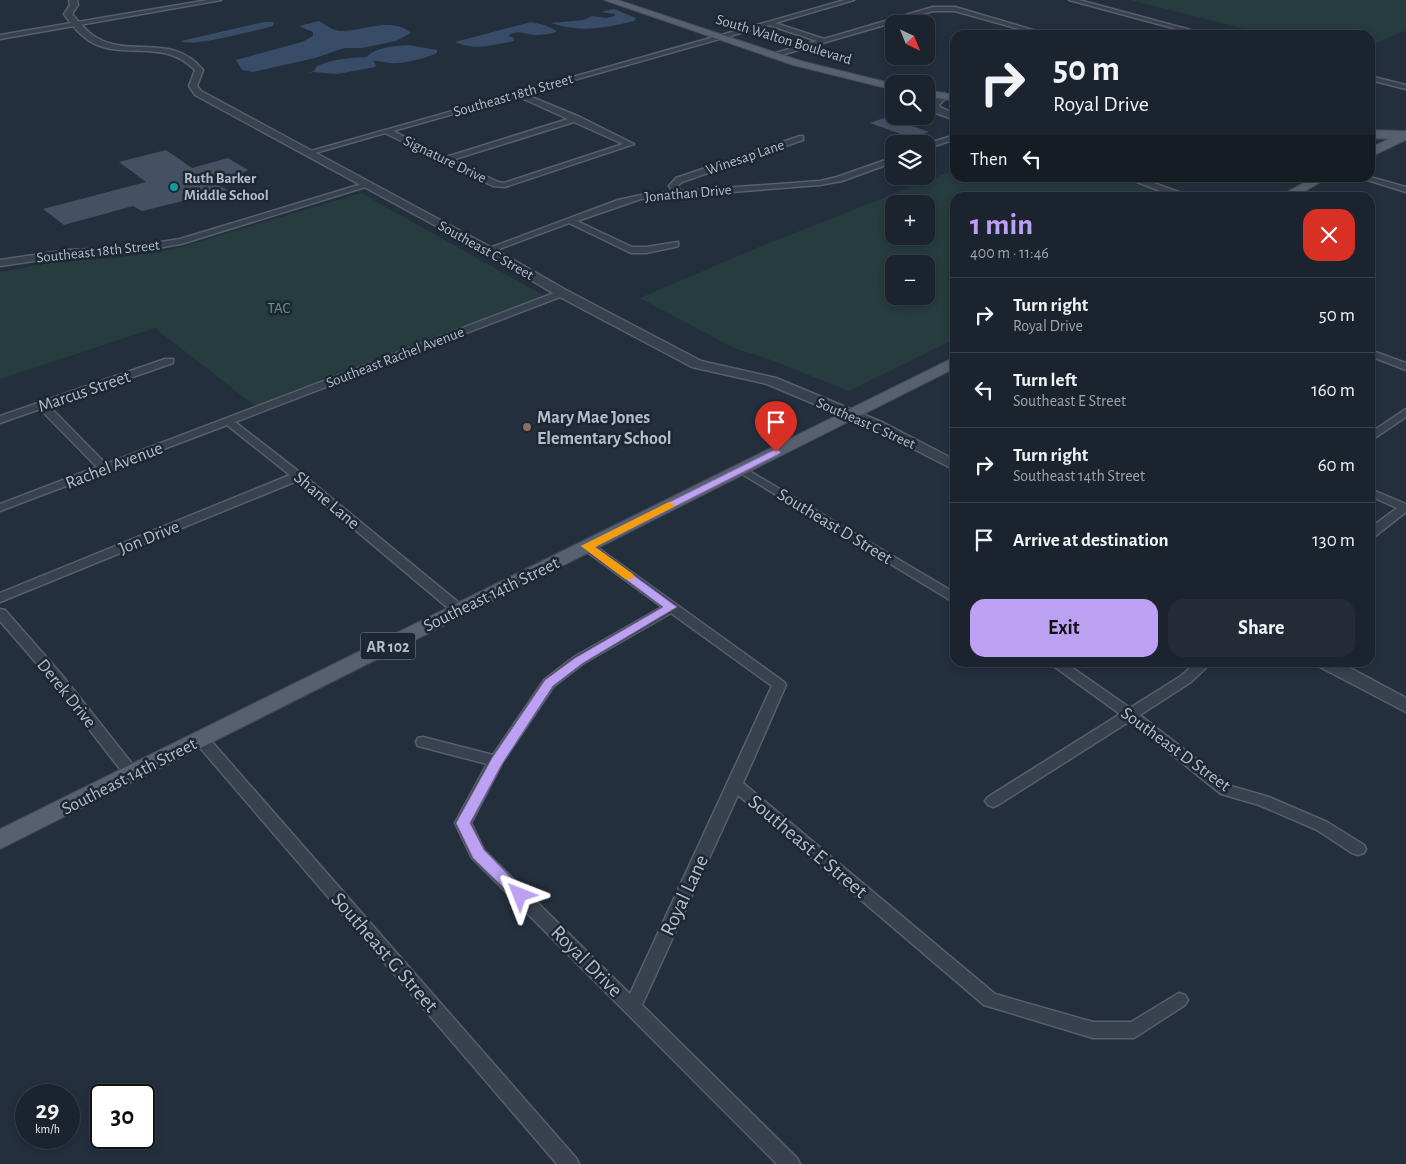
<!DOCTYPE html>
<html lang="en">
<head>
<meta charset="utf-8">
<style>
  body { margin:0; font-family:"Alegreya Sans",sans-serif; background:#242b36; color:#f1f3f6; height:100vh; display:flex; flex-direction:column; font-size:19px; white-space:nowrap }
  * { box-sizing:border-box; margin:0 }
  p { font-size:16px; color:#a0a4aa }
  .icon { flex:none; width:28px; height:28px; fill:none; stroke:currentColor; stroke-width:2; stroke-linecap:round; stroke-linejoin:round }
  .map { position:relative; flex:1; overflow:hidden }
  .side { position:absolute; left:950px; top:192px; width:425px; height:475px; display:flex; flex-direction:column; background:#1b232e; border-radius:15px; box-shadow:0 2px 8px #0003,0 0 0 1px #39404a }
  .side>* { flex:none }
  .hud { position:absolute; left:950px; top:30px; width:425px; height:152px; border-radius:15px; box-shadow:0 2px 8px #0003,0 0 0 1px #39404a; background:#1b232e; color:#f1f3f6; overflow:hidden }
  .needle { width:32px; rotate:137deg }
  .controls { position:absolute; left:885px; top:15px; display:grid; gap:10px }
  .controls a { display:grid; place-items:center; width:50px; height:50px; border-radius:10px; background:#1b232e; box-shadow:0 2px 8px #0003,0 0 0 1px #39404a; font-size:25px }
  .speed { position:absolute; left:15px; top:1084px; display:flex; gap:10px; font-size:25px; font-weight:700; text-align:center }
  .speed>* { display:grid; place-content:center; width:65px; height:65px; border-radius:50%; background:#1b232e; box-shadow:0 2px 8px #0003,0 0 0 1px #39404a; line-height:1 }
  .speed small { font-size:12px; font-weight:400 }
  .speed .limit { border:2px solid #111; border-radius:8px; background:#fff; color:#111 }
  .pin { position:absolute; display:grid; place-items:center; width:42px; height:42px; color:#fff; margin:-51px -21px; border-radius:50% 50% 50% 0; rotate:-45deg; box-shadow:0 0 5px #0007 }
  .pin .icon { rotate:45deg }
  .me { position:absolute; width:55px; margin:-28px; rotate:315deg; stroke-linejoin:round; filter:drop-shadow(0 0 4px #0008) }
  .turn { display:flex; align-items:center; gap:18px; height:105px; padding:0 20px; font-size:22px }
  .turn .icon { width:65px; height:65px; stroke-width:2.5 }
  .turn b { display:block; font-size:35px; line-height:42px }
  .then { display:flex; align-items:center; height:48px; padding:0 20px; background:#0003; gap:10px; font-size:19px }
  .round { display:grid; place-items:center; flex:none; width:52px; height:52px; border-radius:15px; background:#242b36 }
  .headline { display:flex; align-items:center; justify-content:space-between; height:85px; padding:0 20px }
  h1 { font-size:30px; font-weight:700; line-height:38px; color:#bca0f2 }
  .action { display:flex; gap:10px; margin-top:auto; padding:10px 20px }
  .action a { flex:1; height:58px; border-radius:15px; background:#bca0f2; color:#111; font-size:20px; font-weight:700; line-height:58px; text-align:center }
  .action a+a { background:#242b36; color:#f1f3f6 }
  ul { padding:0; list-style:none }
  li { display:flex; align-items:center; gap:15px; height:75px; padding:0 20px; border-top:1px solid #39404a }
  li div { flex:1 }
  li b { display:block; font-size:19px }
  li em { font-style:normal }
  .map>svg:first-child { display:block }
  .green { fill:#263c3f; fill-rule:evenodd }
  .water { fill:#394c67 }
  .building { fill:#455162 }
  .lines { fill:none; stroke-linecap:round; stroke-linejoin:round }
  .minor-casing { stroke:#565f6c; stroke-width:3 }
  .tertiary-casing { stroke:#565f6c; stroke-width:3 }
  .primary-casing { stroke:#414a57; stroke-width:2 }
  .minor { fill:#38414e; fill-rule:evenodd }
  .tertiary { fill:#38414e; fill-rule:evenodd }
  .primary { fill:#56606e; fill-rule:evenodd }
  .route { fill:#bca0f2; stroke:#7a689d }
  .slow { fill:#f59e0b }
  .culture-dot { fill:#0f9aa8; stroke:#1d2633; stroke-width:2 }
  .education-dot { fill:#8d6e63; stroke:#1d2633; stroke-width:2 }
  .labels { text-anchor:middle; stroke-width:5; stroke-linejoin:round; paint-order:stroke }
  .far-street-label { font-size:15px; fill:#b4bcc9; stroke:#1d2633 }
  .far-poi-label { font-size:15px; font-weight:bold; fill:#b4bcc9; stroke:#1d2633; text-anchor:start }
  .far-park-label { font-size:15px; fill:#6b9a76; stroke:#1d2633 }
  .shield { fill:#1d2633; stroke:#878f9c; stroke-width:1 }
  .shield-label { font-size:16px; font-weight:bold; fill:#b4bcc9 }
  .street-label { font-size:18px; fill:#b4bcc9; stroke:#1d2633 }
  .poi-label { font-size:18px; font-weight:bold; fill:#b4bcc9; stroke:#1d2633; text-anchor:start }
  .near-street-label { font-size:21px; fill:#b4bcc9; stroke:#1d2633 }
</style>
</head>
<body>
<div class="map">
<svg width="1406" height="1164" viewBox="0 0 1406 1164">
  <rect width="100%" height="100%" fill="#242f3e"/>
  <path class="green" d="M1130,0H1406V30L1370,46V35H1269Z
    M955,170V178H1119L1175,197L955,198V339L849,391L774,361L734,348L640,298L759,247ZM894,204H926V236H894ZM894,264H926V296H894Z
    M361,193L548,298L259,409L155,328L0,379V272L57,261L118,258L175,249Z"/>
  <path class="water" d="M614,9L636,18L634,21C606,28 578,33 551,23L584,20L592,16L606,18L615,16L614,14L601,12Z
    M319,21C326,25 333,31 341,31C362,31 393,16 411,33L396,41L362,48H344L315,58L253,72L242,70L236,60L302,42L313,36V32L299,26Z
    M264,22H274L273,26C257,30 191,48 181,41Z
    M531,22L545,25L557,31C551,34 543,35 536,35C526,35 518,28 508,36L514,38V41C491,45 477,51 455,42Z
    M408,45L437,50V53C423,59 405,64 389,63C383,63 379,60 373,61L376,65L375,67L337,74L313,72L305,74L314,71L317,66C333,59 349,58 367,57C375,47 396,46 408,45Z"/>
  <path class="building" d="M887,117L910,125L929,132L912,138L870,123Z
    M166,150L192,168L228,158L248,170L242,173L245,175L214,183L228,190L142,211L133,206L64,225L43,209L146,182L119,162Z"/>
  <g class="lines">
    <defs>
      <path id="minor" d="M208,0H221L0,39V35Z
        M845,0H854L775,23L824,39L933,7H955L1050,35H1040L955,11H933L774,57L772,56V54L817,41L769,25L524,94L580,117L634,144L505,187L493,186L385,133L308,155L304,153ZM517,96L568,119L446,157L393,131ZM574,122L623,144L504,183L498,182L452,160Z
        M1069,0H1079L1209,35H1199Z
        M1370,76L1406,85V89L1370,80Z
        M955,135V139L926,149V144Z
        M800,136H803V140L682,182L677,186L681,191L820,181L837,177L894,157V162L842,181L820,185L641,199L577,221L632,247H646L678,242V246L675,247L646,253H631L569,223L491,252L484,250L618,200L641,195L673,192L669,186L676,178Z
        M1370,177L1406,187V192L1361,178Z
        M365,183L372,185L181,244L122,254L68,256L0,266V260L68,250L122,248L180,239Z
        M562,290L565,291V295L235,422L302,474L464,607L465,610L464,613H454L297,481L0,602V593L290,475L227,425L0,511V504L97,467L40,409L0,423V416L165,359H173V363L49,406L106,464Z
        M1370,350L1406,363V370L1370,356Z
        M1406,409V417L1370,441V433Z
        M741,466L955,593V603L737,471L735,469L737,467Z
        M1370,489L1406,504V512L1374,537L1370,538V528L1397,508L1370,496Z
        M587,542L591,543L784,682L786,685L743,783L995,994L1093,1022H1131L1179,993L1185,995L1188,1000L1185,1005L1134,1038H1093L984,1005L738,795L642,1005L797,1158L800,1164H777L472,858L455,823L487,764L418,746L416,742L418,738L423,737L493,755L544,680L574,657L662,607L583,549L581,546L583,543ZM671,613L772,686L630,994L484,850L471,823L502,763L554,686L584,663Z
        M0,609L5,610L61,674L137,770L139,774L137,778L132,779L127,778L51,680L0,621Z
        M1048,662H1064L1130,708L1181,676L1197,662H1212L1191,682L1140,715L1231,786L1269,797L1327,822L1364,845L1366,849L1364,853L1358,855L1352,853L1317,830L1259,805L1221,794L1130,721L998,805L993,807L988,805L985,801L988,797L1120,714Z
        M201,734L206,735L576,1158L579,1164H557L196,743L194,739L196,735Z"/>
      <path id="tertiary" d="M69,0H77L78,5L72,14C80,23 89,35 101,40C136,56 174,34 203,70L197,86L201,91L492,248L566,290L701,361L776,378L884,423L955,460V470L874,429L767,384L692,367L558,296L484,252L195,95L189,86L195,70C164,39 130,59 95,44C82,38 72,25 64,14L70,5Z
        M944,93L948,96L939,105L940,107L955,114V120L936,113L931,107V102Z
        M1127,178H1140L1195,198H1178Z
        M1316,662H1339L1406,698V712L1318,666Z"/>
      <path id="primary" d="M604,0H618L801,61L894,84V90L793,65Z
        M926,90L955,95V101L926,96Z
        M1370,130L1406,131V140L1370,157V148L1389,139L1370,138Z
        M1313,178H1328L1293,198H1276Z
        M955,357V368L0,849V829Z"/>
    </defs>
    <use href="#minor" class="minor-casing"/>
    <use href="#tertiary" class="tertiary-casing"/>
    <use href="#primary" class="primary-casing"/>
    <use href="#minor" class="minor"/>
    <use href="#tertiary" class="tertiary"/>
    <use href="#primary" class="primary"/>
  </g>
  <path class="route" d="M776,449L781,452L779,454L595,547L677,607L583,663L553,686L502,764L470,823L484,850L528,895L526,899L520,901L515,899L473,858L456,823L492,758L545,680L575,658L663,607L581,546Z"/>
  <path class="slow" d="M669,502L675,505L673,507L595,547L633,574L634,576L633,579H625L581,546Z"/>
  <circle class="culture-dot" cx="174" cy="187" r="5"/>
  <circle class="education-dot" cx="527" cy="427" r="5"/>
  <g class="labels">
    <g class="far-street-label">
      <text transform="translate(784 39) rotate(17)" y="5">South Walton Boulevard</text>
      <text transform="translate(513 95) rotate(-16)" y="5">Southeast 18th Street</text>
      <text transform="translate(745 157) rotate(-19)" y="5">Winesap Lane</text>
      <text transform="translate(445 159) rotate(26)" y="5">Signature Drive</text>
      <text transform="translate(688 193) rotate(-5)" y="5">Jonathan Drive</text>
      <text transform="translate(486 250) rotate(29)" y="5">Southeast C Street</text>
      <text transform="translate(98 251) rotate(-6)" y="5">Southeast 18th Street</text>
      <text transform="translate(395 357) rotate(-21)" y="5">Southeast Rachel Avenue</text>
      <text transform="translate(866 423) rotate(24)" y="5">Southeast C Street</text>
    </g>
    <g class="far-poi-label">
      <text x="184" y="183">Ruth Barker<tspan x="184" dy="17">Middle School</tspan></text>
    </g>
    <g class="far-park-label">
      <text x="279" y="313">TAC</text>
    </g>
    <rect class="shield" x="360.5" y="632.5" width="55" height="27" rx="4"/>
    <g class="shield-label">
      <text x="388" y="652">AR 102</text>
    </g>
    <g class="street-label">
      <text transform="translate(84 391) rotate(-19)" y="6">Marcus Street</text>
      <text transform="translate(114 465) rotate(-21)" y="6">Rachel Avenue</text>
      <text transform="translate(327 500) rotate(40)" y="6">Shane Lane</text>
      <text transform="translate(835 526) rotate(31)" y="6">Southeast D Street</text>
      <text transform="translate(149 537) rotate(-22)" y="6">Jon Drive</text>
      <text transform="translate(491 594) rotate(-26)" y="6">Southeast 14th Street</text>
      <text transform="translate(67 693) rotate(51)" y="6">Derek Drive</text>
      <text transform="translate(1176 749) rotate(36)" y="6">Southeast D Street</text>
      <text transform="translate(129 776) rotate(-27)" y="6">Southeast 14th Street</text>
    </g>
    <g class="poi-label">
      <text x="537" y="423">Mary Mae Jones<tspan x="537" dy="21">Elementary School</tspan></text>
    </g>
    <g class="near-street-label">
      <text transform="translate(808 846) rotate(40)" y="7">Southeast E Street</text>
      <text transform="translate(684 895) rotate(-65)" y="7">Royal Lane</text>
      <text transform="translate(385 952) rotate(49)" y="7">Southeast G Street</text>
      <text transform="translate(587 961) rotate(45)" y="7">Royal Drive</text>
    </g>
  </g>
</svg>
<div class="controls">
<a><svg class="needle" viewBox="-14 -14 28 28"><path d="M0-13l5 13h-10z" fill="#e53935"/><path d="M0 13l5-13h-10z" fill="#a0a4aa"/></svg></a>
<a><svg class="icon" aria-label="search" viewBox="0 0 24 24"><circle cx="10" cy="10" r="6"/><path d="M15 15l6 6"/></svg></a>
<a><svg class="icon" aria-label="layers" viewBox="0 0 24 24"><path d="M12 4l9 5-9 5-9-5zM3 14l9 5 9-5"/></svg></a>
<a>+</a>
<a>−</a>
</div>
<div class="speed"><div>29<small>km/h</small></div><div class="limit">30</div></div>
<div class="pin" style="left:776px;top:452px;background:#d93025"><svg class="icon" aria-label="arrive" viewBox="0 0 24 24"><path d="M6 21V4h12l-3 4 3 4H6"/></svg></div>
<svg class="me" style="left:520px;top:895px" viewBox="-20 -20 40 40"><path d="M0-17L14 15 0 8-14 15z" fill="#bca0f2" stroke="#fff" stroke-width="4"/></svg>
<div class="hud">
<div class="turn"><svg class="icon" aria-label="right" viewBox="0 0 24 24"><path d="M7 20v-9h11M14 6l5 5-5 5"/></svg><div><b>50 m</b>Royal Drive</div></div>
<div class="then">Then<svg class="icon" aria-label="left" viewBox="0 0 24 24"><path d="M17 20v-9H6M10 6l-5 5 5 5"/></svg></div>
</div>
<section class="side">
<div class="headline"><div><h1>1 min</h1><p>400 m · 11:46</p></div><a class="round" style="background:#d93025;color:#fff"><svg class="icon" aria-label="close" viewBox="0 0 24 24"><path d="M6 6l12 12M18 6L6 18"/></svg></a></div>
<ul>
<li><svg class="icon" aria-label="right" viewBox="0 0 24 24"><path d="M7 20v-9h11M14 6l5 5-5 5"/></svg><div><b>Turn right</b><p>Royal Drive</p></div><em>50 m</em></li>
<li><svg class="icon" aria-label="left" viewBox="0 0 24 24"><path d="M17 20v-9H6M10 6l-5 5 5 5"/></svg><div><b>Turn left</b><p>Southeast E Street</p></div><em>160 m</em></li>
<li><svg class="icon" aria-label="right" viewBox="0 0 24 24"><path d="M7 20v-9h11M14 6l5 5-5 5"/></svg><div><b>Turn right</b><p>Southeast 14th Street</p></div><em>60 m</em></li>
<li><svg class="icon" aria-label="arrive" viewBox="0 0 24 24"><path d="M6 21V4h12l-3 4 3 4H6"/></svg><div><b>Arrive at destination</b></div><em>130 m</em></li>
</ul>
<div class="action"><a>Exit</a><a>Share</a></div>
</section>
</div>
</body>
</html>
